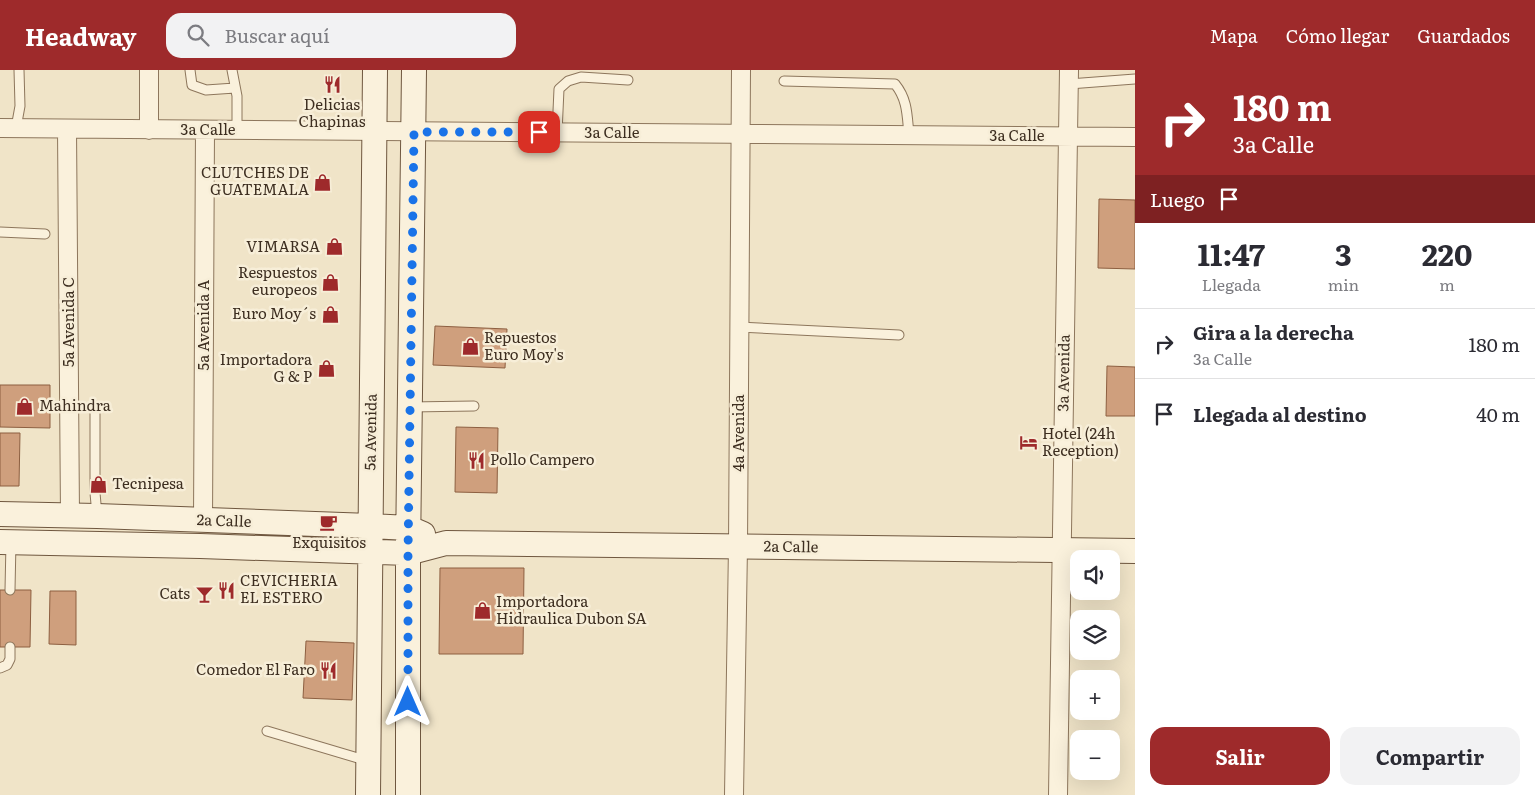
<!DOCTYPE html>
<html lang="es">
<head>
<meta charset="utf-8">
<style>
  body { margin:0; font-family:Literata,serif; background:#f2f2f3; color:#2b2b33; height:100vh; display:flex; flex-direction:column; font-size:19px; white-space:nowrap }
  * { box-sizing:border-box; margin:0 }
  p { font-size:16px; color:#7c7c81 }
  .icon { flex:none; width:28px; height:28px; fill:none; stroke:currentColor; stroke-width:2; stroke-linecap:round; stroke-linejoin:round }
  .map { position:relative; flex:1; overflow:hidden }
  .side { display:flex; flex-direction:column; background:#fff; width:400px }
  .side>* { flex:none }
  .top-card { background:#9e2a2b; color:#fff; overflow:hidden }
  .tools { position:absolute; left:1070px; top:480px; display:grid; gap:10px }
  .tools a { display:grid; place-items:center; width:50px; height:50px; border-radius:10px; background:#fff; box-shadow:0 5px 20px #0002; font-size:25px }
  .pin { position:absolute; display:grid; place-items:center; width:42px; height:42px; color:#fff; margin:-21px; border-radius:10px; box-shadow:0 2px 8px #0006 }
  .me { position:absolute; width:55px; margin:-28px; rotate:0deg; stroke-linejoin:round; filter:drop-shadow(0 0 4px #0008) }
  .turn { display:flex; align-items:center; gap:18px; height:105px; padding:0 15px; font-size:22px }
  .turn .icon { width:65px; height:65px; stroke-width:2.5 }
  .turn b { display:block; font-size:35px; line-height:42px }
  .then { display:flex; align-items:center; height:48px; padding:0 15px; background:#0003; gap:10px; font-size:19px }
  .eta { display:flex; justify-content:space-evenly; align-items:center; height:85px; text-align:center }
  .eta b { font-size:30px; font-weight:700; line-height:35px }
  .cta { display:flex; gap:10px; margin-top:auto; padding:10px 15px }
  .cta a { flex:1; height:58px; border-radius:15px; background:#9e2a2b; color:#fff; font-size:20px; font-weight:700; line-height:58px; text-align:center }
  .cta a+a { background:#f2f2f3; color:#2b2b33 }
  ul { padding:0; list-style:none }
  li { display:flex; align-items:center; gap:15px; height:70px; padding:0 15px; border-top:1px solid #e1e1e2 }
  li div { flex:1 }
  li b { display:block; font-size:19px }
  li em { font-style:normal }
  header { display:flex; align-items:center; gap:30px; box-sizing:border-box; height:70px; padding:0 25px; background:#9e2a2b; color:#fff }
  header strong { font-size:24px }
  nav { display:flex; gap:28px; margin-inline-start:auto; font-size:18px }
  .search { width:350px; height:45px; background:#f2f2f3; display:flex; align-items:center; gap:12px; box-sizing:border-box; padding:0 18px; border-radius:15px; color:#7c7c81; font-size:19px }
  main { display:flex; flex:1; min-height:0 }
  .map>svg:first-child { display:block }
  .building { fill:#cf9f7d; stroke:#8d5f41 }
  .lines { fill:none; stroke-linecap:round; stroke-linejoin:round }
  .lane-casing { stroke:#8d765c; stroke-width:11 }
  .street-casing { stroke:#8d765c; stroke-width:20 }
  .secondary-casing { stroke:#6f573f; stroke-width:26 }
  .lane { stroke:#faf1dc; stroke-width:9 }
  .street { stroke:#faf1dc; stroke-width:18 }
  .secondary { stroke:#faf1dc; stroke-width:24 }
  .route { stroke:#1a73e8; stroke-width:9; stroke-dasharray:0 16.2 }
  .labels { text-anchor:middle; stroke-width:5; stroke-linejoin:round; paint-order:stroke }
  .poi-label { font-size:15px; fill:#3d2e20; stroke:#f7eed8; text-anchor:end }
  .street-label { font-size:15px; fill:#3d2e20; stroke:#f7eed8 }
</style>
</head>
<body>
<header>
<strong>Headway</strong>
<div class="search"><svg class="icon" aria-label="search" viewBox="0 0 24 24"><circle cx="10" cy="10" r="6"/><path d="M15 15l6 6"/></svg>Buscar aquí</div>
<nav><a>Mapa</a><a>Cómo llegar</a><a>Guardados</a></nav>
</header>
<main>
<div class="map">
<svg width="1135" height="725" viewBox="0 0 1135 725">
  <rect width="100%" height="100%" fill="#f0e4c8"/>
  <path class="building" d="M1099,129L1135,130V199L1098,198Z
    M435,256L507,259L505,298L433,295Z
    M1107,296L1135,297V346H1106Z
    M0,315H50V358L0,357Z
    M456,357L498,358L497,423L455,422Z
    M0,363H20L19,416H0Z
    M440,498H524L523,584H439Z
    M0,520H31L30,577H0Z
    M50,521H76V575L49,574Z
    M306,571L354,573L352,630L303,628Z"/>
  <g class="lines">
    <defs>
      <path id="lane" d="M190,0L192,15L206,20L235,18
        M232,0L237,26V60
        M784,11L895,14C908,30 907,46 909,65
        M1069,14L1135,9
        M16,58L20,36L19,0
        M557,63L559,19L568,11L581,7L628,10
        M0,162L45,164
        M739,257L899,265
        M95,336V423L97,445
        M410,337L474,336
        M10,520L11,472
        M0,598L7,595L10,589V577
        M267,661L368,691"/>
      <path id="street" d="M0,58L1135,67
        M67,59L70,446
        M149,60V0
        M203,450L205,60
        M734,725L738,476L741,0
        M1058,725L1069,0"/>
      <path id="secondary" d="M0,444L97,446L370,456L409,458L423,464
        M0,472L200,476L408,483L446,473L1135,481
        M368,725L375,0
        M408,725V483L414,0"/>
    </defs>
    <use href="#lane" class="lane-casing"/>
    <use href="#street" class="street-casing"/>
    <use href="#secondary" class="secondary-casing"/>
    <use href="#lane" class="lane"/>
    <use href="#street" class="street"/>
    <use href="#secondary" class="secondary"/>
  </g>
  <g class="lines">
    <path class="route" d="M408,632V483L414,62H539"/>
  </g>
  <defs>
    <symbol id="restaurant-bare" viewBox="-9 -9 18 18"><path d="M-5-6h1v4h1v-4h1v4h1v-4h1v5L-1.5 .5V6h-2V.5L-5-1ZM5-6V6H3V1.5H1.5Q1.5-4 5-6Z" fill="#9e2a2b" stroke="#f7eed8" stroke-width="2.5" paint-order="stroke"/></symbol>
    <symbol id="shop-bare" viewBox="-9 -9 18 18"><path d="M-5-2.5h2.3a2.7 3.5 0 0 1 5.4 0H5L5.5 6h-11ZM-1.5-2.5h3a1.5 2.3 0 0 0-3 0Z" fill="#9e2a2b" stroke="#f7eed8" stroke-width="2.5" paint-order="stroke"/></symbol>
    <symbol id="hotel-bare" viewBox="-9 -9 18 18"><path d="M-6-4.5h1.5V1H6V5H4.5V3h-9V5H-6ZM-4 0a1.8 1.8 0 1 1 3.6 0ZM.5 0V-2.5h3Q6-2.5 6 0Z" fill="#9e2a2b" stroke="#f7eed8" stroke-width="2.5" paint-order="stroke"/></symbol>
    <symbol id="cafe-bare" viewBox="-9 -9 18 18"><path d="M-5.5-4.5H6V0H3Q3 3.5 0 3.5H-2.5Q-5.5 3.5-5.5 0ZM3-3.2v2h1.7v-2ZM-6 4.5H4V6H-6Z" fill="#9e2a2b" stroke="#f7eed8" stroke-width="2.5" paint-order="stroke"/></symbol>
    <symbol id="bar-bare" viewBox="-9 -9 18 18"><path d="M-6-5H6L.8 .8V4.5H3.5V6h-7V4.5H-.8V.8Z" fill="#9e2a2b" stroke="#f7eed8" stroke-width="2.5" paint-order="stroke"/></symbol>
  </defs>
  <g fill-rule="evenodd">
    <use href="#restaurant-bare" x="320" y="2" width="25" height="25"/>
    <use href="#shop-bare" x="310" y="100" width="25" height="25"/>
    <use href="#shop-bare" x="322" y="164" width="25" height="25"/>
    <use href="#shop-bare" x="318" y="200" width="25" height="25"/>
    <use href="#shop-bare" x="318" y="232" width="25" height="25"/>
    <use href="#shop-bare" x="458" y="264" width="25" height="25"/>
    <use href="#shop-bare" x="314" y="286" width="25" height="25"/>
    <use href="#shop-bare" x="12" y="324" width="25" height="25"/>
    <use href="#hotel-bare" x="1016" y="360" width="25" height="25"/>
    <use href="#restaurant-bare" x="464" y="378" width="25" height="25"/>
    <use href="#shop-bare" x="86" y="402" width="25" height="25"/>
    <use href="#cafe-bare" x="316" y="440" width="25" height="25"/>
    <use href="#restaurant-bare" x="214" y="508" width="25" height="25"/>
    <use href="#bar-bare" x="192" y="512" width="25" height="25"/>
    <use href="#shop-bare" x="470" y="528" width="25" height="25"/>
    <use href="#restaurant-bare" x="316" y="588" width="25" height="25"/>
  </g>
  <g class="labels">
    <g class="poi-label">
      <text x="332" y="40" text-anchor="middle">Delicias<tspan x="332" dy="17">Chapinas</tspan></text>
      <text x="309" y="108">CLUTCHES DE<tspan x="309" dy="17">GUATEMALA</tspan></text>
      <text x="320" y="182">VIMARSA</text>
      <text x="317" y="208">Respuestos<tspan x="317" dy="17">europeos</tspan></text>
      <text x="316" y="249">Euro Moy´s</text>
      <text x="484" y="273" text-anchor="start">Repuestos<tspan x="484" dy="17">Euro Moy's</tspan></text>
      <text x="312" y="295">Importadora<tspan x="312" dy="17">G &amp; P</tspan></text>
      <text x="39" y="341" text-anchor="start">Mahindra</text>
      <text x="1042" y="369" text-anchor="start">Hotel (24h<tspan x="1042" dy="17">Reception)</tspan></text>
      <text x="490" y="395" text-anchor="start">Pollo Campero</text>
      <text x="112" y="419" text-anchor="start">Tecnipesa</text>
      <text x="329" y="478" text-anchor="middle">Exquisitos</text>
      <text x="240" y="516" text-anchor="start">CEVICHERIA<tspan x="240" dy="17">EL ESTERO</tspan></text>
      <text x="190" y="529">Cats</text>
      <text x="496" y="537" text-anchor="start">Importadora<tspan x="496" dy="17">Hidraulica Dubon SA</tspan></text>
      <text x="315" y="605">Comedor El Faro</text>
    </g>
    <g class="street-label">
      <text x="208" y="65">3a Calle</text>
      <text x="612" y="68">3a Calle</text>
      <text x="1017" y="71">3a Calle</text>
      <text transform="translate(69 252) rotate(-90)" y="5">5a Avenida C</text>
      <text transform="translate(204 255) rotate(-90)" y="5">5a Avenida A</text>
      <text transform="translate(1064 303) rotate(-89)" y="5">3a Avenida</text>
      <text transform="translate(371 362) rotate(-89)" y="5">5a Avenida</text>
      <text transform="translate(739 363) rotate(-90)" y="5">4a Avenida</text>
      <text transform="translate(224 451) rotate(2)" y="5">2a Calle</text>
      <text transform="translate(791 477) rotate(1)" y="5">2a Calle</text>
    </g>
  </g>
</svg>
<div class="tools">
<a><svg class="icon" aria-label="sound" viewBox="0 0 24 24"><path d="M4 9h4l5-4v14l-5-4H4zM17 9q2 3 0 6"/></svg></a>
<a><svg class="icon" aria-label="layers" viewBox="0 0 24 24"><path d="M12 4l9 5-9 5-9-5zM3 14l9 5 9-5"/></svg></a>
<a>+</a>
<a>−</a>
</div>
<div class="pin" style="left:539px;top:62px;background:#d93025"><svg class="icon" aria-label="arrive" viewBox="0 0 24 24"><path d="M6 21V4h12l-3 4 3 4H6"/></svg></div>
<svg class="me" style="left:408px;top:632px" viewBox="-20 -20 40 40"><path d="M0-17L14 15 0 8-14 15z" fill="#1a73e8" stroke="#fff" stroke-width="4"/></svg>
</div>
<section class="side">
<div class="top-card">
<div class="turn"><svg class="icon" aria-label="right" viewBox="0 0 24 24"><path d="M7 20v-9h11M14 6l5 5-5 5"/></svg><div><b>180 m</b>3a Calle</div></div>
<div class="then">Luego<svg class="icon" aria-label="arrive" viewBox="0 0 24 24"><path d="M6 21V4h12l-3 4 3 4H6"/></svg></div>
</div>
<div class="eta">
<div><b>11:47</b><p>Llegada</p></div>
<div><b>3</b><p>min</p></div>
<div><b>220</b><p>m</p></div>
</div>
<ul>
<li><svg class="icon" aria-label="right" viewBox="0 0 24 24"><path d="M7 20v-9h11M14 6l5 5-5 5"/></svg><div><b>Gira a la derecha</b><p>3a Calle</p></div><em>180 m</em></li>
<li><svg class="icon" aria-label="arrive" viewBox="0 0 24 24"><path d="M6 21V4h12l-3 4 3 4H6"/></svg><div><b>Llegada al destino</b></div><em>40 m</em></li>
</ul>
<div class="cta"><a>Salir</a><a>Compartir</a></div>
</section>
</main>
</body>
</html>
